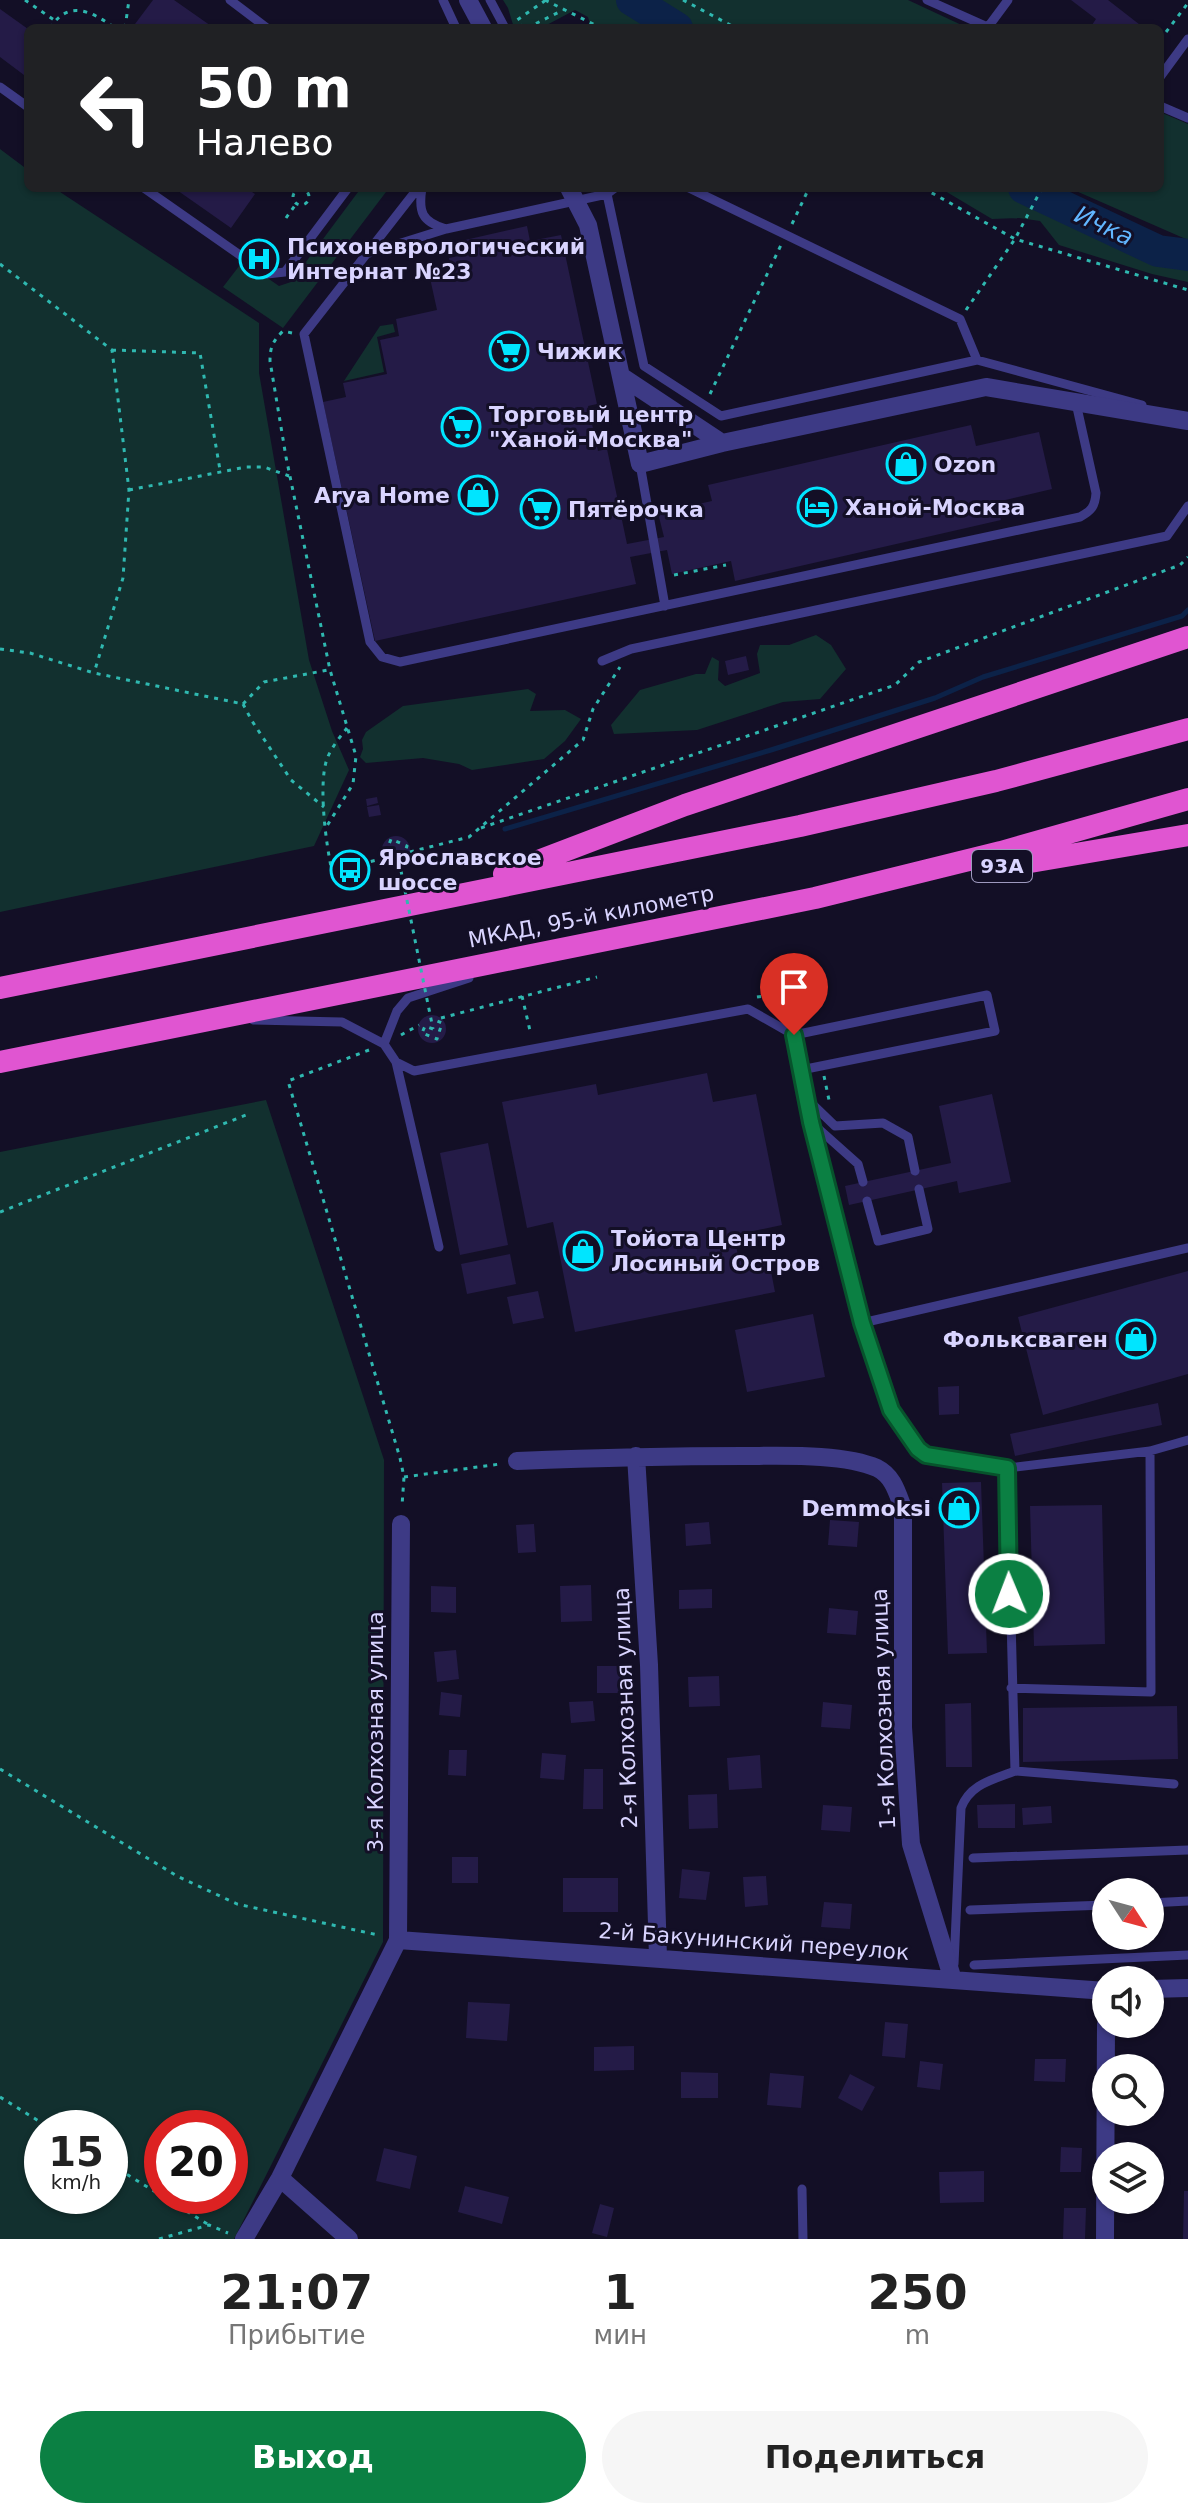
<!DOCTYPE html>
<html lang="ru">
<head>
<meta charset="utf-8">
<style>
  body { margin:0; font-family:"DejaVu Sans",sans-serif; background:#f6f6f6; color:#222; height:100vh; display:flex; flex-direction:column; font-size:30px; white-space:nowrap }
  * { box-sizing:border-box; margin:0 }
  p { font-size:26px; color:#767676 }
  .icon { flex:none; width:44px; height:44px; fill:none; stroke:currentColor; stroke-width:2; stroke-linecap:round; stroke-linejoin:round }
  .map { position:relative; height:2239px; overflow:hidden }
  .details { display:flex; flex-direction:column; background:#fff; flex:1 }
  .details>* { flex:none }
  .hud { position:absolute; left:24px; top:24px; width:1140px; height:168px; border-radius:12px; box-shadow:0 2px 6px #0004; background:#202124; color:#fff; overflow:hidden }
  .needle { width:52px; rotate:126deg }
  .controls { position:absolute; left:1092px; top:1878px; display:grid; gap:16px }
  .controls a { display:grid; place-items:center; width:72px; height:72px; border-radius:50%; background:#fff; box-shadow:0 2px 6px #0004; font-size:40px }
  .speed { position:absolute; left:24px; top:2110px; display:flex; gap:16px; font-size:40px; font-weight:700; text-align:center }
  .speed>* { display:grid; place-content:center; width:104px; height:104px; border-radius:50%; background:#fff; box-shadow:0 2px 6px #0004; line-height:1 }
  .speed small { font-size:20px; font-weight:400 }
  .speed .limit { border:12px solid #d22; background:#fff; color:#111 }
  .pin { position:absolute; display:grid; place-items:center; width:68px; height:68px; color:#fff; margin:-82px -34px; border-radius:50% 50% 50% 0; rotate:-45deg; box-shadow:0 0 8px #0007 }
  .pin .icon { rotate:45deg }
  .me { position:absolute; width:88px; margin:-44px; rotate:359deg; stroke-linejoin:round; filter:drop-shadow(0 0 6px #0008) }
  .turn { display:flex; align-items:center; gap:28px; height:168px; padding:0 40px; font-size:36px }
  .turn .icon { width:104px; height:104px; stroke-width:2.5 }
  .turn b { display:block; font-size:56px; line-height:68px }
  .eta { display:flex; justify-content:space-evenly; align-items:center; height:136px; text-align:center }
  .eta b { font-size:48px; font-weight:700; line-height:56px }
  .primary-button { display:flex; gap:16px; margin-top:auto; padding:16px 40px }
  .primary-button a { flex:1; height:92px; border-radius:48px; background:#0b8043; color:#fff; font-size:32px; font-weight:700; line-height:92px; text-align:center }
  .primary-button a+a { background:#f6f6f6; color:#222 }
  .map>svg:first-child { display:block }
  .green { fill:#12302f; fill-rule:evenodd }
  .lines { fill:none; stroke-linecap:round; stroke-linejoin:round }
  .stream { stroke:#0c2248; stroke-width:5 }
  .river { stroke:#0c2248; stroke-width:32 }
  .building { fill:#241b47 }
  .path { stroke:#2fb8b0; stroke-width:3; stroke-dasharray:4 6; stroke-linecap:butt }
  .service { stroke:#3d3a85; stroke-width:9 }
  .minor { stroke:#3d3a85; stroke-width:18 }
  .trunk { stroke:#e055d1; stroke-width:22 }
  .path-bridge { stroke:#2fb8b0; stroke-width:3; stroke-dasharray:4 6; stroke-linecap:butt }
  .route-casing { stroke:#07532c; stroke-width:20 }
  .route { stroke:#0b8043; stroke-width:14 }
  .labels { text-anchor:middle; stroke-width:6; stroke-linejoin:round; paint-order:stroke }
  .shield { fill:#130f26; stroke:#9e99be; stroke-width:2 }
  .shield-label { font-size:20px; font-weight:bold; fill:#d9d4ff }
  .poi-label { font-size:22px; font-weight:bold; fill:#d9d4ff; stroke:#130f26; text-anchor:start }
  .street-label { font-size:22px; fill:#d9d4ff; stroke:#130f26 }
  .water-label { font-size:24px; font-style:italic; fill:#62b6ff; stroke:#130f26 }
</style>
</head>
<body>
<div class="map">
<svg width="1188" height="2239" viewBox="0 0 1188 2239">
  <rect width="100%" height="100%" fill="#130f26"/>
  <path class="green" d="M503,0H618L665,28H591L588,17L575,10L541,28H514L508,8Z
    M648,0H908L968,28H692Z
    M1160,112L1188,124V240L1076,191V188H1160Z
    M0,149L28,170V188H54L259,323V373L309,660L332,731L349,770L314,846L0,912Z
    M361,188H389L283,328L223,287L243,261L279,286L291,282Z
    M940,188H1004L1154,255L1188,262V282L1152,274L1059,245L1040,221L1019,218L992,219Z
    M393,324L395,332L377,337L384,372L344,381L380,326Z
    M816,635L831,645L846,669L820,699L783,702L697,730L614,734L611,725L640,690L696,674H705L712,657L719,661L718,680L725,686L760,673L757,654L760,645H789Z
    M528,689L536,694L530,711L565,710L581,719L565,741L544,759L472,770L459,764L423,758L366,763L360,757L363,749L362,740L366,732L403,706Z
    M266,1100L384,1460L383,1942L234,2239H0V1152ZM42,2128H110V2196H42ZM162,2128H230V2196H162Z"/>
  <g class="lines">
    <path class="stream" d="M505,829L771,750L935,698L983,677L1182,616L1188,610"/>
    <path class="river" d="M632,0L677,28
      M1024,188L1158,251L1188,255"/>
  </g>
  <path class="building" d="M153,0H174L214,28H132Z
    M1071,0H1108L1144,28H1090L1096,19Z
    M0,9L28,29V78L0,57Z
    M174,188H246L255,194L231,228Z
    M527,226L530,241L561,235L597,404L588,406L598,451L607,449L627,544L664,537L658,513L712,501L708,485L971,425L976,446L1039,432L1052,489L997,502L1001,520L735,581L731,561L672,574L667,550L630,557L636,584L375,641L323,402L346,397L343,383L387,374L380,340L399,336L396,319L437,310L430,278L452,274L449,258L468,254L465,240Z
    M746,656L749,670L728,675L725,661Z
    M377,797L378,803L367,806L366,799Z
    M379,805L381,815L369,817L367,807Z
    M382 850a14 14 0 1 1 28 0a14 14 0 1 1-28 0Z
    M418 1029a14 14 0 1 1 28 0a14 14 0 1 1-28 0Z
    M707,1073L713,1102L756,1094L782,1225L734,1235L739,1261L768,1256L775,1292L575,1332L553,1222L527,1228L502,1102L596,1084L598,1095Z
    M992,1094L1011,1182L959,1193L957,1181L849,1205L845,1186L951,1163L939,1106Z
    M488,1143L508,1245L460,1255L440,1153Z
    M510,1254L516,1284L467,1294L461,1264Z
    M1188,1271V1374L1043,1415L1018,1317Z
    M538,1291L544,1318L513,1324L507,1297Z
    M813,1314L825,1377L747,1392L735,1330Z
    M959,1386V1414L939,1415L938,1387Z
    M1158,1403L1162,1425L1015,1456L1010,1434Z
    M981,1482L987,1653L948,1654L942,1483Z
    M1102,1505L1105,1644L1034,1646L1030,1506Z
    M830,1520L859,1522L857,1547L828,1545Z
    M709,1522L711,1544L686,1546L685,1524Z
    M534,1524L536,1552L518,1553L516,1525Z
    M591,1585L592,1621L561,1622L560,1586Z
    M431,1586L456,1587V1613L431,1612Z
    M712,1589V1608L679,1609V1590Z
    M829,1608L858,1611L856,1635L827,1633Z
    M456,1650L459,1679L437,1682L434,1652Z
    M597,1666H626L625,1693H597Z
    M719,1676L720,1706L689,1707L688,1677Z
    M441,1692L462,1695L460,1717L439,1715Z
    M593,1701L595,1721L571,1723L569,1702Z
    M823,1702L852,1705L850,1729L821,1727Z
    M971,1703L972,1767H946L945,1704Z
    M1177,1706L1178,1759L1023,1762V1708Z
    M449,1750H467L466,1776L448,1775Z
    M542,1753L566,1755L564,1780L540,1778Z
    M760,1755L762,1788L729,1790L727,1758Z
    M584,1769H603V1809H583Z
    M717,1794L718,1828L689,1829L688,1795Z
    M1015,1804V1828H978L977,1805Z
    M823,1805L852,1807L850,1832L821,1830Z
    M1051,1806L1052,1823L1023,1825L1022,1808Z
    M452,1857H478V1883H452Z
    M682,1869L710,1872L706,1900L679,1898Z
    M766,1876L768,1905L745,1907L743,1877Z
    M563,1878H618V1912H563Z
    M824,1902L852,1904L850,1929L821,1927Z
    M468,2002L510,2004L507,2041L466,2038Z
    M885,2022L908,2024L905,2058L882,2056Z
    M634,2046V2070L594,2071V2047Z
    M1035,2059H1066L1065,2082L1034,2081Z
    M920,2061L943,2064L940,2090L917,2087Z
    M681,2072L718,2073V2098H681Z
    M770,2073L804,2076L801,2108L767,2105Z
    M850,2074L875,2087L862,2111L838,2098Z
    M1061,2147L1082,2148L1081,2172H1060Z
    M384,2148L417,2156L410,2189L376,2181Z
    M984,2171V2202L940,2203L939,2172Z
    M465,2186L509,2197L502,2224L458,2212Z
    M1184,2191H1188V2239H1183Z
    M600,2204L614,2208L607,2237L592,2233Z
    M1064,2208H1086L1085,2239H1063Z"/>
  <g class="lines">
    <path class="path" d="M25,0L54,20
      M545,0L601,28
      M683,0L736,28
      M50,28C68,0 90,10 115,28
      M125,28L129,0
      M522,28L517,20L546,0
      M527,28L563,10
      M1160,40L1188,3
      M923,188L1015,239L1188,290
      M293 197a8 8 0 1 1 16 0a8 8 0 1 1-16 0Z
      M286,218L296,204
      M792,224L809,188
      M0,264L112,350L129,490L123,578L94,673
      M966,310L1015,239L1042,188
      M292,333L283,331C273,341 270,347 270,361L286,457L330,670L356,756L353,784L325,829
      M112,350L200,353L220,470
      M710,394L781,245
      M129,490L246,467H264L289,476
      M674,575L726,565
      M0,649L30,653L94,673L243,704
      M243,704L252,721L291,780L324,807
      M243,704L264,682L328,670
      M347,728C340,737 331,748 327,759C318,784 326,845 332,871L385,858
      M481,828L895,685L919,662L1180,565L1188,557
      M397,851L394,858L385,855L391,839L407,846L404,854
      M410,852L469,837L583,740L593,709L620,667
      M522,996L531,1035
      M757,997C778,993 795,1004 810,1019
      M441,1018L597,977
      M433,1029L425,1026L422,1033L437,1039L442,1023L435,1020
      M401,1035L419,1025
      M369,1050L288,1081L400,1458L404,1477L402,1506
      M824,1076L829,1100
      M0,1212L251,1113
      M404,1477L500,1464
      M0,1769L177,1876L237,1904L378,1935
      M0,2097L50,2128
      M110,2164L209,2225
      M159,2239L209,2225L228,2233"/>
    <path class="service" d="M230,0L267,28
      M443,0L456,28
      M490,0L505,28
      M927,0L990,28
      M988,27L1008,0
      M1160,77L1188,39
      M0,87L28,107
      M1160,106L1188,118
      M144,188L267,274L285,272L348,188
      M418,188L304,334L370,642L382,657L400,662L1080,517C1091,511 1095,507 1096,493L1076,403
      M422,188C418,212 422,222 446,229
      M603,188L607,194L644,366L721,416L977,360L1142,405
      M689,188L960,319L977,360
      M366,254L446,229L607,194L615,188
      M640,464L665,606
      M602,661L631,649L1167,536L1188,506
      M253,1020L342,1022L384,1044L397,1011L408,998L469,978
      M794,1035L811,1122L862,1323L891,1410L918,1449L926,1455L1007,1468L1150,1451L1188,1440
      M384,1044L396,1062L414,1071L748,1009L794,1035L987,995L995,1031L801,1070
      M396,1062L439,1247
      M806,1098L835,1126L883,1123L908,1137L915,1171
      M812,1123L858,1164L863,1182
      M867,1201L878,1241L928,1229L919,1189
      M862,1323L1188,1248
      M1007,1468L1015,1771L1174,1784
      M1011,1688L1151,1692L1150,1451
      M973,1858L1188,1850
      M1150,1903L1188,1901
      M970,1910L1106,1905
      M954,1964L961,1808C970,1784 992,1780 1015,1771
      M974,1965L1188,1955
      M802,2189L803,2239"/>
    <path class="minor" d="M468,0L483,28
      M569,188L588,225L640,464L722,443L986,387L1188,421
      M621,376L722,443
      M636,1456L649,1665L658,1957
      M517,1461C593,1458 668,1456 743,1456C780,1456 843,1453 877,1468C893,1476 897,1492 903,1508V1727L911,1844L953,1980
      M398,1940L1106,1991
      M1150,1989L1188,1988
      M280,2178L349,2239
      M244,2239L280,2178L398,1940L401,1524
      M1105,2239L1106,2024"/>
    <path class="trunk" d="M982,870L1188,835
      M504,874L685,805L1188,637
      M0,988L800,826L996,781L1188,729
      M0,1062L815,898L1001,852L1188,799"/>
    <path class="path-bridge" d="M397,851L433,1029"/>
  </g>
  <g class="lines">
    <defs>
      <path id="route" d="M794,1035L811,1122L862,1323L891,1410L918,1449L926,1455L1007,1468L1009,1594"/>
    </defs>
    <use href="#route" class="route-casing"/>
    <use href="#route" class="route"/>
  </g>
  <defs>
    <symbol id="hospital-ring" viewBox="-11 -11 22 22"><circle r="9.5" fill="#130f26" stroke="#00e5ff" stroke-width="1.5"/><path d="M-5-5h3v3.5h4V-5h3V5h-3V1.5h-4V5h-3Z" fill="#00e5ff"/></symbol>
    <symbol id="supermarket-ring" viewBox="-11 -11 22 22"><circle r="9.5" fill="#130f26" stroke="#00e5ff" stroke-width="1.5"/><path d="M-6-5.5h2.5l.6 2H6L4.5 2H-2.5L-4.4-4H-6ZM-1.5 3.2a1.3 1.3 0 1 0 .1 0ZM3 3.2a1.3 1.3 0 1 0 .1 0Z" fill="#00e5ff"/></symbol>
    <symbol id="shop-ring" viewBox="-11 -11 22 22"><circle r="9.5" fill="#130f26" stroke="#00e5ff" stroke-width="1.5"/><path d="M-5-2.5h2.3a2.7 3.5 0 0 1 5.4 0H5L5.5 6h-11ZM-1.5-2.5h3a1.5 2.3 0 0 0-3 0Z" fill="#00e5ff"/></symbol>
    <symbol id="hotel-ring" viewBox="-11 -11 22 22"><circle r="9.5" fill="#130f26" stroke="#00e5ff" stroke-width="1.5"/><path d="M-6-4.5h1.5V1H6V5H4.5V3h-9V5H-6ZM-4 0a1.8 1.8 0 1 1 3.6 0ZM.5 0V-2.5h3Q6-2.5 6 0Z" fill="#00e5ff"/></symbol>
    <symbol id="bus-ring" viewBox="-11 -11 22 22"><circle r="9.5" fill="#130f26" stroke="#00e5ff" stroke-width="1.5"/><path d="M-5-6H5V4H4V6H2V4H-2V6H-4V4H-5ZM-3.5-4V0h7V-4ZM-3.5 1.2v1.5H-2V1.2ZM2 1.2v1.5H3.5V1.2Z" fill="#00e5ff"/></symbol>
  </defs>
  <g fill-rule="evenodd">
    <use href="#hospital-ring" x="237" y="237" width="44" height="44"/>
    <use href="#supermarket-ring" x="487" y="329" width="44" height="44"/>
    <use href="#supermarket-ring" x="439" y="405" width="44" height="44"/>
    <use href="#shop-ring" x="884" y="442" width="44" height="44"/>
    <use href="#shop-ring" x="456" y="473" width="44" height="44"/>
    <use href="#hotel-ring" x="795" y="485" width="44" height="44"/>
    <use href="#supermarket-ring" x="518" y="487" width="44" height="44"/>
    <use href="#bus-ring" x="328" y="848" width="44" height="44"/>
    <use href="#shop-ring" x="561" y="1229" width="44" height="44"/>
    <use href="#shop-ring" x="1114" y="1317" width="44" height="44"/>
    <use href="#shop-ring" x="937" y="1486" width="44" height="44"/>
  </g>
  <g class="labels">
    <rect class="shield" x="972" y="850" width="60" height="32" rx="6"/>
    <g class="shield-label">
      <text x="1002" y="873">93A</text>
    </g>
    <g class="poi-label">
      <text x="287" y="254">Психоневрологический<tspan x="287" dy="25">Интернат №23</tspan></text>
      <text x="537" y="359">Чижик</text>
      <text x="489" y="422">Торговый центр<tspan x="489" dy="25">"Ханой-Москва"</tspan></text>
      <text x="934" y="472">Ozon</text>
      <text x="450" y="503" text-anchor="end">Arya Home</text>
      <text x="845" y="515">Ханой-Москва</text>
      <text x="568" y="517">Пятёрочка</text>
      <text x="378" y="865">Ярославское<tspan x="378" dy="25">шоссе</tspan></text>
      <text x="611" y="1246">Тойота Центр<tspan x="611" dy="25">Лосиный Остров</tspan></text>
      <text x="1108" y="1347" text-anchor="end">Фольксваген</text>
      <text x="931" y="1516" text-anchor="end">Demmoksi</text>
    </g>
    <g class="street-label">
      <text transform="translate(591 916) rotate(-11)" y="8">МКАД, 95-й километр</text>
      <text transform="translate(625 1708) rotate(-92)" y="8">2-я Колхозная улица</text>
      <text transform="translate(883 1709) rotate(-92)" y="8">1-я Колхозная улица</text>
      <text transform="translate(375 1732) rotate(-90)" y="8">3-я Колхозная улица</text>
      <text transform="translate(754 1941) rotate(4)" y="8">2-й Бакунинский переулок</text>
    </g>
    <g class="water-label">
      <text transform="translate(1104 226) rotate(25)" y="8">Ичка</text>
    </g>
  </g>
</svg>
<div class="controls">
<a><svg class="needle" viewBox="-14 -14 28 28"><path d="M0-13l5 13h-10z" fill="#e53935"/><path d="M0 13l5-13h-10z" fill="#767676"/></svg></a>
<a><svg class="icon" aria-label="sound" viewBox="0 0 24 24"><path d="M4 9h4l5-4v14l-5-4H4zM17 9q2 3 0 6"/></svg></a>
<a><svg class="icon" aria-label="search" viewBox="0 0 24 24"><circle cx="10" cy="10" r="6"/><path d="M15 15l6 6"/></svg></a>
<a><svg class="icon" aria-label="layers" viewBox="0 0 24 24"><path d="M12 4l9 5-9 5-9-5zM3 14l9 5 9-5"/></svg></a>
</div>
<div class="speed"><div>15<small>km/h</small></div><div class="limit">20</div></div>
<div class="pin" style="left:794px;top:1035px;background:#d93025"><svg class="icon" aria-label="arrive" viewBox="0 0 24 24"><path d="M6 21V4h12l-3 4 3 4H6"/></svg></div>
<svg class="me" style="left:1009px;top:1594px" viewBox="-20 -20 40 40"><circle r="17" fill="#0b8043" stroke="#fff" stroke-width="3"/><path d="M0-11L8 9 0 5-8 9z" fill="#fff"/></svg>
<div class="hud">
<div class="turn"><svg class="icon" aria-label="left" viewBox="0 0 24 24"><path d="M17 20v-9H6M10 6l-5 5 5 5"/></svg><div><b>50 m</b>Налево</div></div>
</div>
</div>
<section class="details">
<div class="eta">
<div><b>21:07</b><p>Прибытие</p></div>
<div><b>1</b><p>мин</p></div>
<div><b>250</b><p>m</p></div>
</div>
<div class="primary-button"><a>Выход</a><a>Поделиться</a></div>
</section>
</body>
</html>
